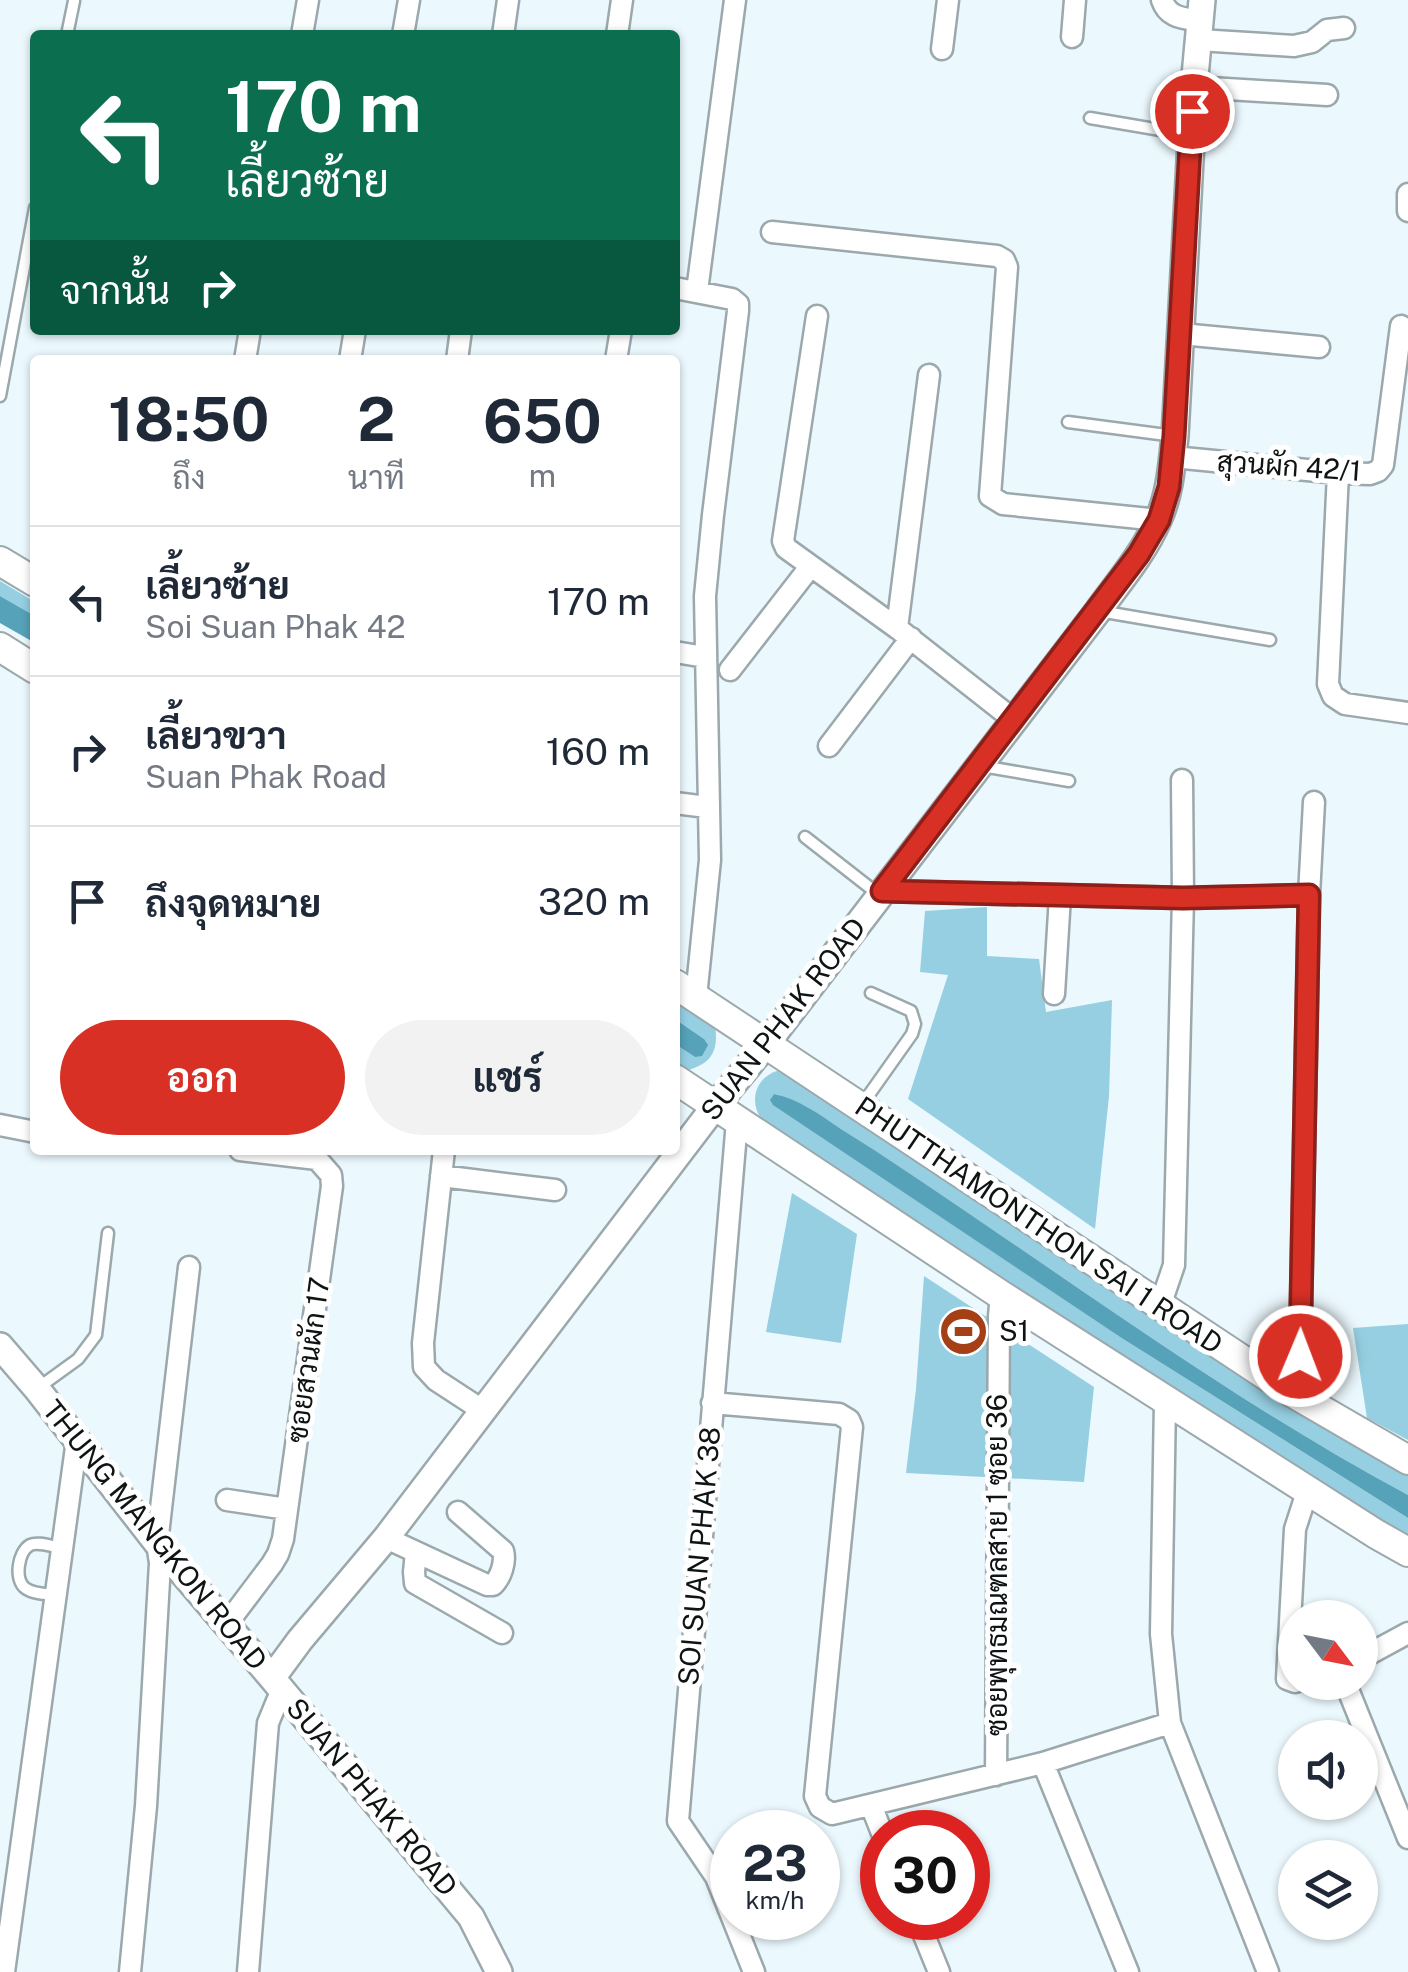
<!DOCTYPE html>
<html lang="th">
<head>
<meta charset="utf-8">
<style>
  body { margin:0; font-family:"Public Sans",Sarabun,sans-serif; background:#f2f2f3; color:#1f2937; height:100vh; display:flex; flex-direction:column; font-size:38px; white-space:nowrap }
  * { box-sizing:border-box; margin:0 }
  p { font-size:32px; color:#747a83 }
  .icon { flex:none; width:55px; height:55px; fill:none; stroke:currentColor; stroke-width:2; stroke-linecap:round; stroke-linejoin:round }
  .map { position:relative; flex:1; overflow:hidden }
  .sheet { position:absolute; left:30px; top:355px; width:650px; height:800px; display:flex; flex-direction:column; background:#fff; border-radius:10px; box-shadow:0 2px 8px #0004 }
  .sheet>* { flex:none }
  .top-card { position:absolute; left:30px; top:30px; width:650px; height:305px; border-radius:10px; box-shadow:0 2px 8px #0004; background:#0b6e4f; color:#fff; overflow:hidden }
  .needle { width:65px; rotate:122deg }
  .buttons { position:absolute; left:1278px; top:1600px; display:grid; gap:20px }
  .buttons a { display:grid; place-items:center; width:100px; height:100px; border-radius:50%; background:#fff; box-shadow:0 2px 8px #0004; font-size:50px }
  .speed { position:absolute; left:710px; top:1810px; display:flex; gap:20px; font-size:50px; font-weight:700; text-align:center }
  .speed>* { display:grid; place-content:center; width:130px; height:130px; border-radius:50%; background:#fff; box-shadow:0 2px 8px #0004; line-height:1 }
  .speed small { font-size:25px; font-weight:400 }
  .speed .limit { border:15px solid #d22; background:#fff; color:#111 }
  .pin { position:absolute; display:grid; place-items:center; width:85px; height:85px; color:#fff; margin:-42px; border:5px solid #fff; border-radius:50%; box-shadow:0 2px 10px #0007 }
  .me { position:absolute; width:110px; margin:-55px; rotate:1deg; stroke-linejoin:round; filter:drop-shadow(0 0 8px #0008) }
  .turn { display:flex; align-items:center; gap:35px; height:210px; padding:0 30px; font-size:45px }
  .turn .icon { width:130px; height:130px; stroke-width:2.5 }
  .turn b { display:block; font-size:70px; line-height:85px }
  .then { display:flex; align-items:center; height:95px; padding:0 30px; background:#0003; gap:20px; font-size:38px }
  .eta { display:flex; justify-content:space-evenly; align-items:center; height:170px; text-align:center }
  .eta b { font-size:60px; font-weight:700; line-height:70px }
  .action { display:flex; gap:20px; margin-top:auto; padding:20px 30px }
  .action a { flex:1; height:115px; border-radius:60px; background:#d93025; color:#fff; font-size:40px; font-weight:700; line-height:115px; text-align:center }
  .action a+a { background:#f2f2f3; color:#1f2937 }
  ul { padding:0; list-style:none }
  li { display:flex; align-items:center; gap:30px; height:150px; padding:0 30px; border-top:2px solid #e0e1e3 }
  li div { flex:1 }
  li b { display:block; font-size:38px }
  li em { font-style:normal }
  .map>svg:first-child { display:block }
  .green { fill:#96cfe2 }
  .water { fill:#56a2b9 }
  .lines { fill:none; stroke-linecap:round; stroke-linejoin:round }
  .service-casing { stroke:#9ba8ac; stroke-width:15 }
  .minor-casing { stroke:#9ba8ac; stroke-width:25 }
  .tertiary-casing { stroke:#9ba8ac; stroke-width:30 }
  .secondary-casing { stroke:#9ba8ac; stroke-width:32 }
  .service { stroke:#fff; stroke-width:10 }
  .minor { stroke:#fff; stroke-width:20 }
  .tertiary { stroke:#fff; stroke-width:25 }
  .secondary { stroke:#fff; stroke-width:28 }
  .route-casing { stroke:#8d1f18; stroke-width:25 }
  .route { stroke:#d93025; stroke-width:18 }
  .labels { text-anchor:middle; stroke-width:10; stroke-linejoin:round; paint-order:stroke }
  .street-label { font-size:28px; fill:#0e1314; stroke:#fff }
  .poi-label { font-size:28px; fill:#0e1314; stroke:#fff; text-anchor:start }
</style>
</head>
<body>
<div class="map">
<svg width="1408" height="1972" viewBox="0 0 1408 1972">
  <rect width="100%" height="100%" fill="#ebf8fd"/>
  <path class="green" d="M0,581L35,602V616L0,596Z
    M987,907V956L1039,959L1046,1012L1112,1000L1109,1096L1095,1229L908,1099L948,975L920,972L925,911Z
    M675,996C686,1002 701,1008 709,1017C716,1023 716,1031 716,1039C715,1059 704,1065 686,1071L675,1064V1044L695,1057L704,1039L675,1019Z
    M781,1070L1186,1338L1324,1427L1408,1476V1495C1254,1413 1112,1310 968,1213C926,1184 884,1156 841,1129C820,1116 799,1099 774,1094L771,1099L774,1105L1120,1337L1408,1518V1536L1143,1371L760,1117C748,1097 759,1074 781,1070Z
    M792,1193L857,1234L841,1343L766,1332Z
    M924,1276L1094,1387L1084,1482L906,1473L916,1389Z
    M1408,1324V1440L1367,1418L1353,1328Z"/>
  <path class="water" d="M0,596L35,616V643L0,623Z
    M675,1019L704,1039L708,1045L702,1056L695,1057L675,1044Z
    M774,1094C799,1099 820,1115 841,1129C886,1157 930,1187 974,1217C1116,1313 1256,1414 1408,1495V1518L1120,1337L773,1105L770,1100Z"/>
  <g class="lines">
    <defs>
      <path id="service" d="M67,35L74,1
        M1090,118L1190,135
        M0,396L35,208
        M1068,422L1174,436
        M1099,611L1270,640
        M982,766L1069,781
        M805,837L878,894
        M861,1106L912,1034L915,1024L911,1011L871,993
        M38,1388L78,1359L96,1335L108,1233
        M56,1595C46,1594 33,1594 25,1588C14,1579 18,1552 30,1545C38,1541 53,1547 62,1548"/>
      <path id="minor" d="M1162,0C1168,18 1183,18 1200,21
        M302,35L308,0
        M403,35L409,0
        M503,35L508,0
        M617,35L622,0
        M1072,37L1075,0
        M1199,40L1294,46L1312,42L1327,30L1344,28
        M942,49L948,0
        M1194,87L1327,95
        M1408,194V211
        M772,232L997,256L1004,260L1007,267L990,496L1003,504L1159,520
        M675,288L732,299L738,304V311L713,515L705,596L710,860L696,997
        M697,291L735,0
        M817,316L783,541L786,548L897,628L1014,720
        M1181,334L1319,347
        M245,360L250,330
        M350,360L355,330
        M457,360L461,330
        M616,360L621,330
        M1173,457L1338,473L1370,474L1378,471L1383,465L1401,326
        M1338,473L1328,684L1333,696L1345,704L1408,713
        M897,628L929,375
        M675,652L705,657
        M730,670L810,567
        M829,746L911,638
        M675,803L707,807
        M882,891L1183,898L1309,895
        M1054,994L1060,896
        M737,1121L678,1821L716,1877L754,1972
        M0,1125L35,1132
        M444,1150L423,1343L424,1367L436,1380L482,1410
        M441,1176L555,1190
        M1160,1306L1174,1265L1183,898L1182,780
        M1291,1392L1300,1357L1309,895L1314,802
        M1165,1402L1161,1634L1170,1723L1268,1972
        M712,1403L839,1414L849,1420L852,1427L815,1796L820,1807L832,1814L1043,1763L1170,1723
        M227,1500L287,1509
        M386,1538L487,1585H493C501,1577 506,1562 503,1551L458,1512
        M416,1552L414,1572L415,1583L502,1633
        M226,1625L272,1564L278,1554L283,1539L332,1186L331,1175L317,1159L240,1150
        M1360,1659L1408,1633
        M1295,1682L1287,1679L1295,1529L1307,1492
        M1308,1682H1318
        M1345,1682L1408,1838
        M1043,1763L1128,1972
        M996,1775L999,1316L1001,1295
        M871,1805L882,1833
        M917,1918L939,1972
        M4,1972L77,1440
        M130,1972L146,1806L160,1563L157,1543L189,1267
        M248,1972L268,1723L282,1689"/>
      <path id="tertiary" d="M0,1346L37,1389L157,1543L272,1678
        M499,1972L471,1917L272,1678L300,1640L386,1538L715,1106L767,1043L1098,611C1119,582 1144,553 1158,520C1170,494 1172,464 1175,436L1194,87L1202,0"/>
      <path id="secondary" d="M0,561L35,582
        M0,647L35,669
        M675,984L1291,1392L1408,1460
        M675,1079L1001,1295L1376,1534L1408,1552"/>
    </defs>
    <use href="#service" class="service-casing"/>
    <use href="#minor" class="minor-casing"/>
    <use href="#tertiary" class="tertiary-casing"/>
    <use href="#secondary" class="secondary-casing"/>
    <use href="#service" class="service"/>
    <use href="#minor" class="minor"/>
    <use href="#tertiary" class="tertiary"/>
    <use href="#secondary" class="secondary"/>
  </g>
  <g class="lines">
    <defs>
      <path id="route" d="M1192,111L1174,436L1169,487L1159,520L1139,554L882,891L1183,898L1309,895L1300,1356"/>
    </defs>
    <use href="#route" class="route-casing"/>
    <use href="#route" class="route"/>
  </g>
  <defs>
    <symbol id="stadium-disc" viewBox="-11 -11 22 22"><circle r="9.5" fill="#a53f15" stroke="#fff"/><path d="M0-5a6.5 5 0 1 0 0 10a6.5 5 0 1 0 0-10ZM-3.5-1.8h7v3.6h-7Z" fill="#fff"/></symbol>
  </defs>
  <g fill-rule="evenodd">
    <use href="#stadium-disc" x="936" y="1304" width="55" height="55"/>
  </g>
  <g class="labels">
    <g class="street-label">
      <text transform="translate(1289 466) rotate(4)" y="10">สุวนผัก 42/1</text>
      <text transform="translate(783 1019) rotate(-52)" y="10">SUAN PHAK ROAD</text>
      <text transform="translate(1039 1225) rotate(34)" y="10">PHUTTHAMONTHON SAI 1 ROAD</text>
      <text transform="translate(308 1360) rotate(-82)" y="10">ซอยสวนผัก 17</text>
      <text transform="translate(155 1535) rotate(51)" y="10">THUNG MANGKON ROAD</text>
      <text transform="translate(699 1556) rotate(-85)" y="10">SOI SUAN PHAK 38</text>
      <text transform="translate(997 1565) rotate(-90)" y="10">ซอยพุทธมณฑลสาย 1 ซอย 36</text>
      <text transform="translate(372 1797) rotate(50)" y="10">SUAN PHAK ROAD</text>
    </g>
    <g class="poi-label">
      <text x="999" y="1341">S1</text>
    </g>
  </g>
</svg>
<div class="buttons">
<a><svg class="needle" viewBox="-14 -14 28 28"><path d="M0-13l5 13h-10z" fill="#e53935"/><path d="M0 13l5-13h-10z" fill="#747a83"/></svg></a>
<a><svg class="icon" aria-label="sound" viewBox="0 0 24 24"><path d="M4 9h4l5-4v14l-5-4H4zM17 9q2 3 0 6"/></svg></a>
<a><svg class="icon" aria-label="layers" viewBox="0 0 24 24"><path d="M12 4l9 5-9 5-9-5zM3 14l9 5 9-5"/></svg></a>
</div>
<div class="speed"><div>23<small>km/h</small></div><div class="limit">30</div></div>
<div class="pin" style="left:1192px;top:111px;background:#d93025"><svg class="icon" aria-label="arrive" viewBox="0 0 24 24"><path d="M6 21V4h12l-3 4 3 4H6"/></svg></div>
<svg class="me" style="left:1300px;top:1356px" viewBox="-20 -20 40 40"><circle r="17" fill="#d93025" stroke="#fff" stroke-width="3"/><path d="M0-11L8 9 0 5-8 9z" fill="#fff"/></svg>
<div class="top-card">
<div class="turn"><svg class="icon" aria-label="left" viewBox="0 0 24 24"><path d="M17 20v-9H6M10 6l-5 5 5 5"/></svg><div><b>170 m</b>เลี้ยวซ้าย</div></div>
<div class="then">จากนั้น<svg class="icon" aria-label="right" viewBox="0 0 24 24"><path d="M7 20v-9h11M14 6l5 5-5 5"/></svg></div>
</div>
<section class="sheet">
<div class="eta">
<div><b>18:50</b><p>ถึง</p></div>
<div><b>2</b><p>นาที</p></div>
<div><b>650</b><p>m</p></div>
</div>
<ul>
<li><svg class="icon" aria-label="left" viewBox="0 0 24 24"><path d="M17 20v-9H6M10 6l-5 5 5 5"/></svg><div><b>เลี้ยวซ้าย</b><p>Soi Suan Phak 42</p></div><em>170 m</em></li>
<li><svg class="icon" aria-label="right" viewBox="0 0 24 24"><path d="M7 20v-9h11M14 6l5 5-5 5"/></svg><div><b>เลี้ยวขวา</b><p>Suan Phak Road</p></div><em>160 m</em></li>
<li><svg class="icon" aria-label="arrive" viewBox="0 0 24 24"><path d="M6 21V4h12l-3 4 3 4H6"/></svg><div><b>ถึงจุดหมาย</b></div><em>320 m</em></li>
</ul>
<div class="action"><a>ออก</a><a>แชร์</a></div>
</section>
</div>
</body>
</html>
